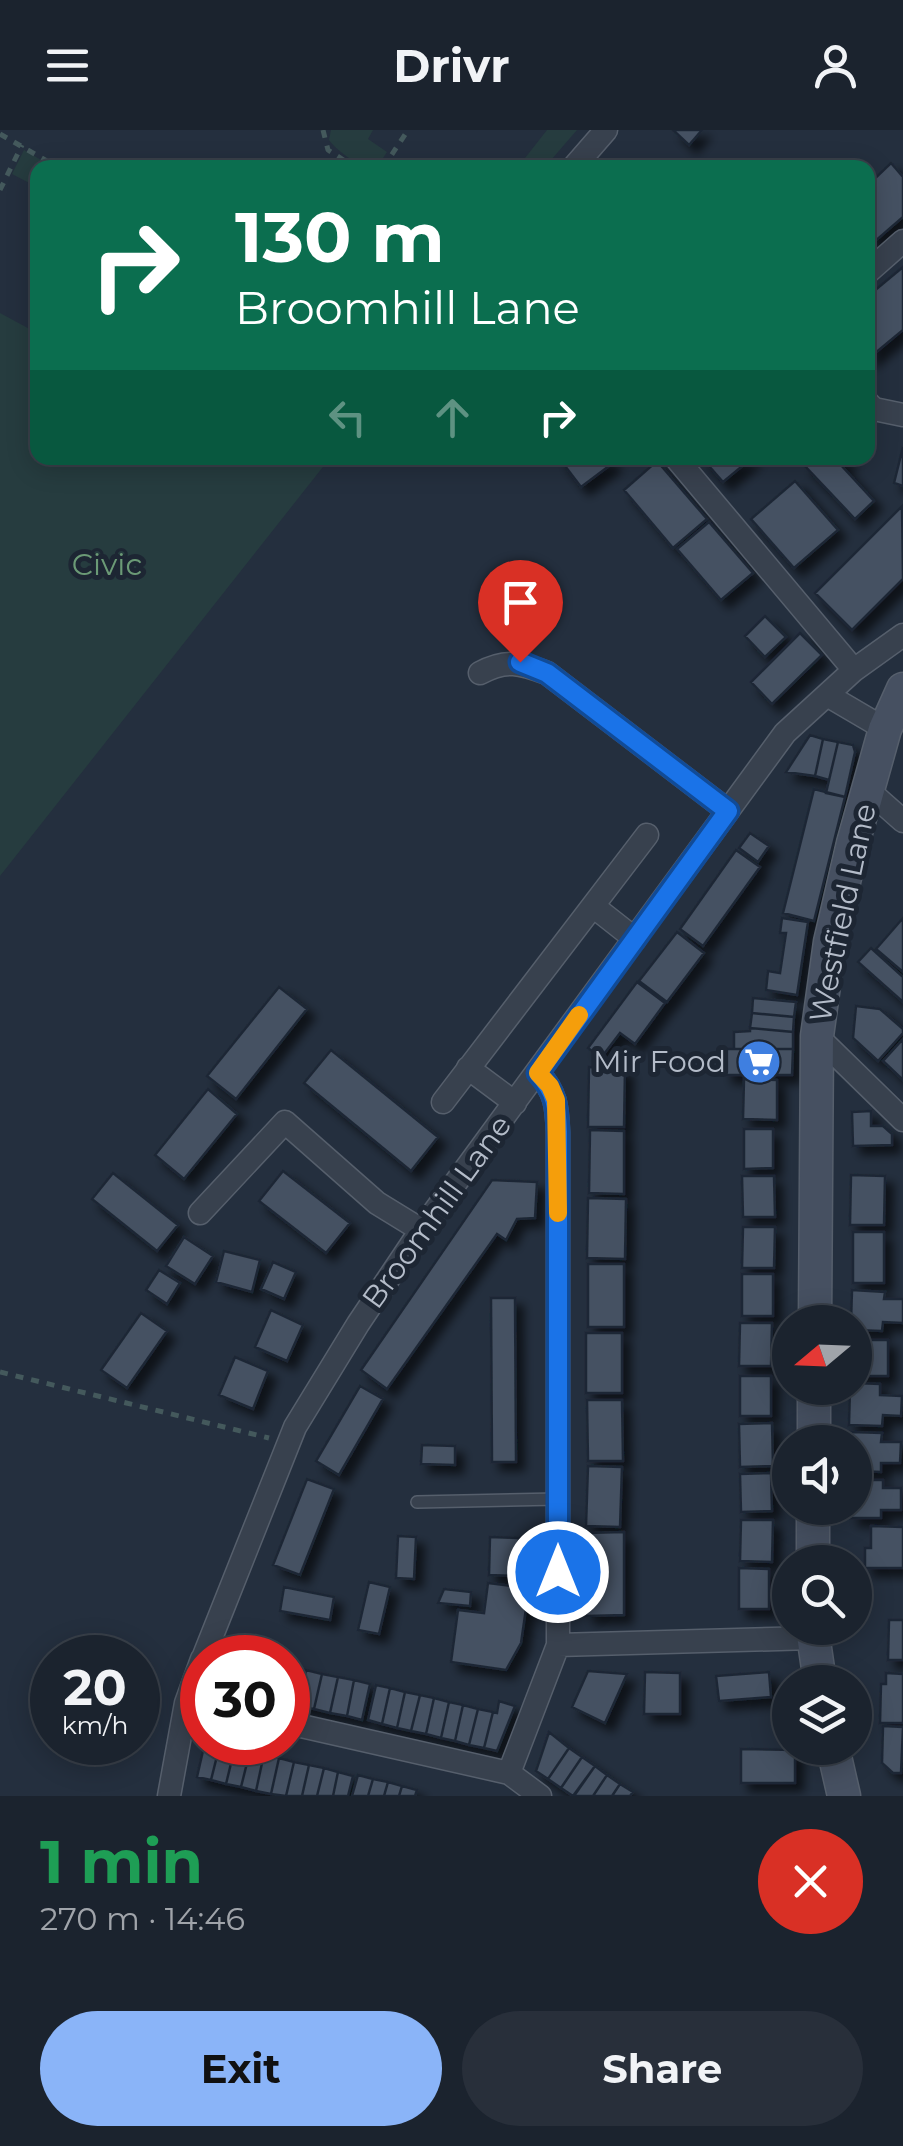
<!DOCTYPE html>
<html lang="en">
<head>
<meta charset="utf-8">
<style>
  body { margin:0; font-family:Montserrat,sans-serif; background:#282f3a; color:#f1f3f6; height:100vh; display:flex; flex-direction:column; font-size:38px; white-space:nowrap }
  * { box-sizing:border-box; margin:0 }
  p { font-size:32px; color:#a0a4aa }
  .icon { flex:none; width:55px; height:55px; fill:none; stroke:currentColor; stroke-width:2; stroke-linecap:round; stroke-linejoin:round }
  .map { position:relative; height:1666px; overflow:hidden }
  .details { display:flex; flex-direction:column; background:#1b232e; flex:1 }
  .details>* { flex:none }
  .guide { position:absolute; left:30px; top:30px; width:845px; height:305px; border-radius:20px; box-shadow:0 5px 25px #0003,0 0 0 2px #39404a; background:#0b6e4f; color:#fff; overflow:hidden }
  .needle { width:65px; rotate:251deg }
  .fabs { position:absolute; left:772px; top:1175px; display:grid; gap:20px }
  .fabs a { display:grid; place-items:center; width:100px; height:100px; border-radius:50%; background:#1b232e; box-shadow:0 5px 25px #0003,0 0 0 2px #39404a; font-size:50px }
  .speed { position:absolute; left:30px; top:1505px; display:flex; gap:20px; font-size:50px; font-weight:700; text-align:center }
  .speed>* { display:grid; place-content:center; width:130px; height:130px; border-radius:50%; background:#1b232e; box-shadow:0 5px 25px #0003,0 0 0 2px #39404a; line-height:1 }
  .speed small { font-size:25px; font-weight:400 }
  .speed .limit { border:15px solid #d22; background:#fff; color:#111 }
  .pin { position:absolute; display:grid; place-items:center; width:85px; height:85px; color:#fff; margin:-102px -42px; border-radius:50% 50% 50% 0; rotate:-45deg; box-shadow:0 0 10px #0007 }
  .pin .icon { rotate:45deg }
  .me { position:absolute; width:110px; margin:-55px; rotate:0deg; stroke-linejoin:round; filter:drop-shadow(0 0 8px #0008) }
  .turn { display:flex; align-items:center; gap:35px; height:210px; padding:0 40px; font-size:45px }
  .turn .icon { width:130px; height:130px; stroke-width:2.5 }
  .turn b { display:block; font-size:70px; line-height:85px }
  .lanes { display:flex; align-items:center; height:95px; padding:0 40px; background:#0003; justify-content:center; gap:50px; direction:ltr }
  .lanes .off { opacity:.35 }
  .round { display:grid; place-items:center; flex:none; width:105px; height:105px; border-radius:52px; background:#282f3a }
  .summary { display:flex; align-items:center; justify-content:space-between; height:170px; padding:0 40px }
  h1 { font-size:60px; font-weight:700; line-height:75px; color:#1e9e55 }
  .primary-button { display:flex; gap:20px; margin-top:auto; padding:20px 40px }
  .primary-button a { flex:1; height:115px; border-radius:60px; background:#8ab4f8; color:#111; font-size:40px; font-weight:700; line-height:115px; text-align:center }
  .primary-button a+a { background:#282f3a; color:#f1f3f6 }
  header { display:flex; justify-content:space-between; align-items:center; height:130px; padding:0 40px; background:#1b232e; font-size:45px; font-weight:700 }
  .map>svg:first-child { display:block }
  .green { fill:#263c3f }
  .building { fill:#455162; stroke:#1f2835; stroke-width:2.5; filter:url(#shadow) }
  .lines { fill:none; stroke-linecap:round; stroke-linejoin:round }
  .lane-casing { stroke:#565f6c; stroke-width:14 }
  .street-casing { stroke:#565f6c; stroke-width:25 }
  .secondary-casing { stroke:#565f6c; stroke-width:35 }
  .path { stroke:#44595c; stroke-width:5; stroke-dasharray:8 8; stroke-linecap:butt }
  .lane { stroke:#38414e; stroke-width:11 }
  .street { stroke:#38414e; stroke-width:22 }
  .secondary { stroke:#465061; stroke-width:32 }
  .route-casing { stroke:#114b97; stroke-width:25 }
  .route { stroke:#1a73e8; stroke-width:18 }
  .slow { stroke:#f59e0b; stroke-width:18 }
  .labels { text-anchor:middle; stroke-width:10; stroke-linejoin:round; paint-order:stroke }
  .park-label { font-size:30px; fill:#6b9a76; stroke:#1d2633 }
  .street-label { font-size:30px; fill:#b4bcc9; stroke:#1d2633 }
  .poi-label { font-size:30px; fill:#b4bcc9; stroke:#1d2633; text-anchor:end }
</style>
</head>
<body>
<header><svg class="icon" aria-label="menu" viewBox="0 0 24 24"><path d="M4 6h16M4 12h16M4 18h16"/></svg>Drivr<svg class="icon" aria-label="person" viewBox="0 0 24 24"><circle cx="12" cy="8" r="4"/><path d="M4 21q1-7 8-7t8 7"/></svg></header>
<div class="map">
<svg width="903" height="1666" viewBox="0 0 903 1666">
  <defs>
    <filter id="shadow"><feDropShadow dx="8" dy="8" stdDeviation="5" flood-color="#0009"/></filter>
  </defs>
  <rect width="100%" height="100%" fill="#242f3e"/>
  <path class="green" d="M331,0H373L368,9L387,22L377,37C360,38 339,23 329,10Z
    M547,0H577L545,37H518Z
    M24,20L53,37L38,38L37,57L12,44Z
    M0,183L37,203L38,328H279L290,333L293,328H330L0,746Z"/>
  <path class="building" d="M673,0H702L689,15Z
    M891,33L903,47V87L873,113L868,106V55Z
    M903,137V200L868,229V166Z
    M903,317V356L894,353Z
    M559,328H608L613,333L581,357Z
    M702,328H752L723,352Z
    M812,328H849L841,335L874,371L855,389L804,335Z
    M657,331L707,389L673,418L624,360Z
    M795,351L838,400L794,438L751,389Z
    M902,376L903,449L852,500L815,463Z
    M709,392L753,443L721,470L677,419Z
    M765,486L786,507L765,527L745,506Z
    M800,503L822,525L772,574L751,552Z
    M810,605L823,609L815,646L786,642Z
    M823,609L838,612L829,650L815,646Z
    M838,612L853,615L855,622L845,667L826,663Z
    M814,659L845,667L814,791L783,783Z
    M750,703L769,716L758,732L739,718Z
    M736,720L760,737L703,816L680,799Z
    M782,788L808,792L797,865L766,860L768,841L780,843L786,803H780Z
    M903,788V842L876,819Z
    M677,802L704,823L667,872L639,851Z
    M871,818L903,847V872L858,832Z
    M637,852L665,873L635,914L620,903L601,928L588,918Z
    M279,857L307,879L236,969L207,946Z
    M753,868L796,872L794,887L752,883Z
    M856,876L880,879L903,899V903L878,931L853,908Z
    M752,883L794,887L793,902L750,898Z
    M750,898L793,902V919H734V902L750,901Z
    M903,909V950L883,931Z
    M725,919H793L792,945H725Z
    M331,920L438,1007L411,1041L304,953Z
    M589,937L625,938L624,997H588Z
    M744,949L777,950V990L743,989Z
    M208,959L237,984L184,1049L155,1025Z
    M871,981V996H883L892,1004V1015L853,1016L852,982Z
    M744,999H773V1038L744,1039Z
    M590,1000L624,1001V1064L589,1063Z
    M283,1041L350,1093L326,1123L259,1071Z
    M113,1043L178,1095L157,1121L92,1069Z
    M851,1045L885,1046L884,1095H850Z
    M742,1046H774L775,1087H743Z
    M492,1050L537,1052L535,1088L517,1089L506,1110L497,1104L387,1259L361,1240Z
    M588,1068L626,1069L625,1129L587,1128Z
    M743,1097H775L774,1138H742Z
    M853,1102H884V1153H853Z
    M184,1107L213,1126L195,1154L166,1136Z
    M224,1121L260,1130L252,1162L216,1152Z
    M273,1132L296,1142L284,1169L261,1159Z
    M588,1134H624V1197H588Z
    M159,1140L180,1153L167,1174L146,1160Z
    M742,1144H773V1186H742Z
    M852,1160L885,1162L884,1169H903V1193L883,1192L882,1201L855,1200V1192H851Z
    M491,1168H515L516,1332H492Z
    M271,1180L303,1195L287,1231L255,1217Z
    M141,1183L167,1201L127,1258L101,1240Z
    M740,1193H772L771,1236H739Z
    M586,1203H622V1263H586Z
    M857,1210H888V1246H856Z
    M235,1227L268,1241L253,1279L219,1265Z
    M740,1246H771V1286H740Z
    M855,1253L880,1254V1265L902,1266L901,1286L883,1285L882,1296L849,1295L850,1258H855Z
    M360,1256L383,1269L339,1345L316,1331Z
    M587,1270H622L623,1331H588Z
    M772,1293L773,1336L740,1337L739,1294Z
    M851,1302L882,1303L881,1312H901L900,1333H881V1342L855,1341V1312H851Z
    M422,1315L455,1316V1335L421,1334Z
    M588,1336L622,1337L620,1397L586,1396Z
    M771,1343L772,1381L741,1382L740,1344Z
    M307,1349L334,1359L300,1445L273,1435Z
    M855,1350H883V1358H901V1380H881V1388H851V1378H855Z
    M741,1390H773L772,1432L740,1431Z
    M871,1396L903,1397V1438H865V1418H871Z
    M624,1402V1485L586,1486V1403Z
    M398,1406L416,1407L414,1449L396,1448Z
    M490,1407L519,1408L517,1446L489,1445Z
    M739,1438L769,1439V1479H739Z
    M369,1452L390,1457L379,1504L358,1500Z
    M488,1453L529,1458L521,1513L506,1540L451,1532L458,1480L484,1483Z
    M284,1457L334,1467L330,1490L280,1481Z
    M444,1459L471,1462L470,1476L438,1473Z
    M889,1490H903V1530H888Z
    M290,1537L306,1540L299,1576L288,1573Z
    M306,1540L322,1544L314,1579L299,1576Z
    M588,1541L627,1544L605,1593L572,1577Z
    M645,1542L680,1543V1584H644Z
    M769,1542L771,1567L719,1571L716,1546Z
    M886,1543L903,1544V1593H880L881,1554H886Z
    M322,1544L338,1547L330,1583L314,1579Z
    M338,1547L354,1550L347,1586L330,1583Z
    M354,1550L370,1554L362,1590L347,1586Z
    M376,1555L390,1558L382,1594L368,1590Z
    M390,1558L405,1562L397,1598L382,1594Z
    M405,1562L420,1565L411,1601L397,1598Z
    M420,1565L434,1568L426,1604L411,1601Z
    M434,1568L449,1572L441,1608L426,1604Z
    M499,1571L515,1576L497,1621L484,1618L493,1582L497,1583Z
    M449,1572L463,1575L455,1611L441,1608Z
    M463,1575L478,1579L469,1615L455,1611Z
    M478,1579L493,1582L484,1618L469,1615Z
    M883,1596L903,1597L901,1643H893L882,1633Z
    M549,1602L569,1618L548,1649L536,1641Z
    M205,1612L220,1614L211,1650L197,1647Z
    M220,1614L235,1617L226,1654L211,1650Z
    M235,1617L250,1621L241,1657L226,1654Z
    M569,1618L582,1627L561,1658L548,1649Z
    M741,1619L795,1620V1653H741Z
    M250,1621L264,1624L256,1661L241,1657Z
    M264,1624L279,1628L271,1664L256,1661Z
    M582,1627L595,1636L573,1666L561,1658Z
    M279,1628L294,1632L286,1666L271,1664Z
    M294,1632L309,1635L302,1666H286Z
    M309,1635L324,1638L317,1666H302Z
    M595,1636L607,1645L593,1666H574Z
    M324,1638L338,1642L333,1666H317Z
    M338,1642L353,1646L348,1666H333Z
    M358,1645L373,1649L368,1666H352Z
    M607,1645L620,1654L612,1666H593Z
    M373,1649L388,1652L384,1666H368Z
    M388,1652L402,1656L399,1666H384Z
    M620,1654L633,1662L630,1666H612Z
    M402,1656L417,1660L415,1666H399Z"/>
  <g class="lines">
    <defs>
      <path id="lane" d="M417,1372L558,1369"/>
      <path id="street" d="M573,38L606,0
        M868,142L903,111
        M868,273L874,279L903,285
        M676,328L854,540
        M480,543C506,529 520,533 547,543L728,681
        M827,565L885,599
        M868,660L903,691
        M593,776L635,809
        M817,906L903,990
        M468,938L515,973
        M443,972L647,705
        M200,1083L285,992L377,1073L421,1100
        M558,1515L812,1508
        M203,1528L295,1297L358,1194L421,1100L785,603L854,540L903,505
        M288,1593L509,1643L540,1666
        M509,1643L558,1515V1002C557,977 556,962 538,943
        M169,1666L186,1573L202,1529"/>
      <path id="secondary" d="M815,1192L817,906L830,812L853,713L885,599L903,559
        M814,1312V1258
        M813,1432V1378
        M812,1498L820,1552
        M833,1618L844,1666"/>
    </defs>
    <use href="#lane" class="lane-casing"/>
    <use href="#street" class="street-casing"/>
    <use href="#secondary" class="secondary-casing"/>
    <path class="path" d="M323,0L328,20L356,38
      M0,4L59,38
      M383,38L408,0
      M457,38L464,27
      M0,60L22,15
      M0,1242L269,1308"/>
    <use href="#lane" class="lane"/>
    <use href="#street" class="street"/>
    <use href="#secondary" class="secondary"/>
  </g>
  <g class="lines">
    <defs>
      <path id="route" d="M520,532L547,543L728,681L538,943C556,962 557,977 558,1002V1442"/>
    </defs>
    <use href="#route" class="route-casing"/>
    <use href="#route" class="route"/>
    <path class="slow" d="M558,1083L556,970L550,956L538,943L579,885"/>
  </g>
  <defs>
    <symbol id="supermarket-disc" viewBox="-11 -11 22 22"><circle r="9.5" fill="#3f7fe0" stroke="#1d2633"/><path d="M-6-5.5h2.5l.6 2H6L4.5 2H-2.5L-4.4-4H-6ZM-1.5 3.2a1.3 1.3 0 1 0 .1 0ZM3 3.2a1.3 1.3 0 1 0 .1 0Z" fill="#fff"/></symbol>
  </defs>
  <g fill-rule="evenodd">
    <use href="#supermarket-disc" x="734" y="907" width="50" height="50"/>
  </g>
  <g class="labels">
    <g class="park-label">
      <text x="107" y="445">Civic</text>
    </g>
    <g class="street-label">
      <text transform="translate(843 783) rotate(-78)" y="10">Westfield Lane</text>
      <text transform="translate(437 1082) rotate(-54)" y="10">Broomhill Lane</text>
    </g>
    <g class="poi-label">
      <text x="726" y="942">Mir Food</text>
    </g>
  </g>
</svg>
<div class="fabs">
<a><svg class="needle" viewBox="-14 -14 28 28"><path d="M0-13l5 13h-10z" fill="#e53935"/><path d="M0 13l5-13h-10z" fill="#a0a4aa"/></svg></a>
<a><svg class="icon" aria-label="sound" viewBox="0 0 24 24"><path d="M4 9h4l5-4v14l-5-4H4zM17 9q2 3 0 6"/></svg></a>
<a><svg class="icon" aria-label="search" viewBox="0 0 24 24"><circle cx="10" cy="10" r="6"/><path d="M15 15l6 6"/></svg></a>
<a><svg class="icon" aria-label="layers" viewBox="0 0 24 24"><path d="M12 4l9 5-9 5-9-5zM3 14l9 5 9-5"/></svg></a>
</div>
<div class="speed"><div>20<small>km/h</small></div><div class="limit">30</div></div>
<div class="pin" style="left:520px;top:532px;background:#d93025"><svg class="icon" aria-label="arrive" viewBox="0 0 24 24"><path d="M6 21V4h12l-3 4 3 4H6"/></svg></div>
<svg class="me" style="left:558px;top:1442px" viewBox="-20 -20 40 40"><circle r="17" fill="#1a73e8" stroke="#fff" stroke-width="3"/><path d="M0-11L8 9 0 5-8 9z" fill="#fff"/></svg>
<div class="guide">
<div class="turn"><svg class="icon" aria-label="right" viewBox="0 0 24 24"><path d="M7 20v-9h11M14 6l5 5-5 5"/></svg><div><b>130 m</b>Broomhill Lane</div></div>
<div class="lanes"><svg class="icon off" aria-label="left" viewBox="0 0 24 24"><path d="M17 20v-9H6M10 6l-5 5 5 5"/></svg><svg class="icon off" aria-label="ahead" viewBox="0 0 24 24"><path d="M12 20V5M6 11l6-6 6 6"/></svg><svg class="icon" aria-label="right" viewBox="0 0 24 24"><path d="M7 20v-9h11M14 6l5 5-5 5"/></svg></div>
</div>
</div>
<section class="details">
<div class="summary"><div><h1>1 min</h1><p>270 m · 14:46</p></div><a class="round" style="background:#d93025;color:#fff"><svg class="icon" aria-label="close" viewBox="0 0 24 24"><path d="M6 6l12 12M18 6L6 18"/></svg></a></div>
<div class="primary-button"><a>Exit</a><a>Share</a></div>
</section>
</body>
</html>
